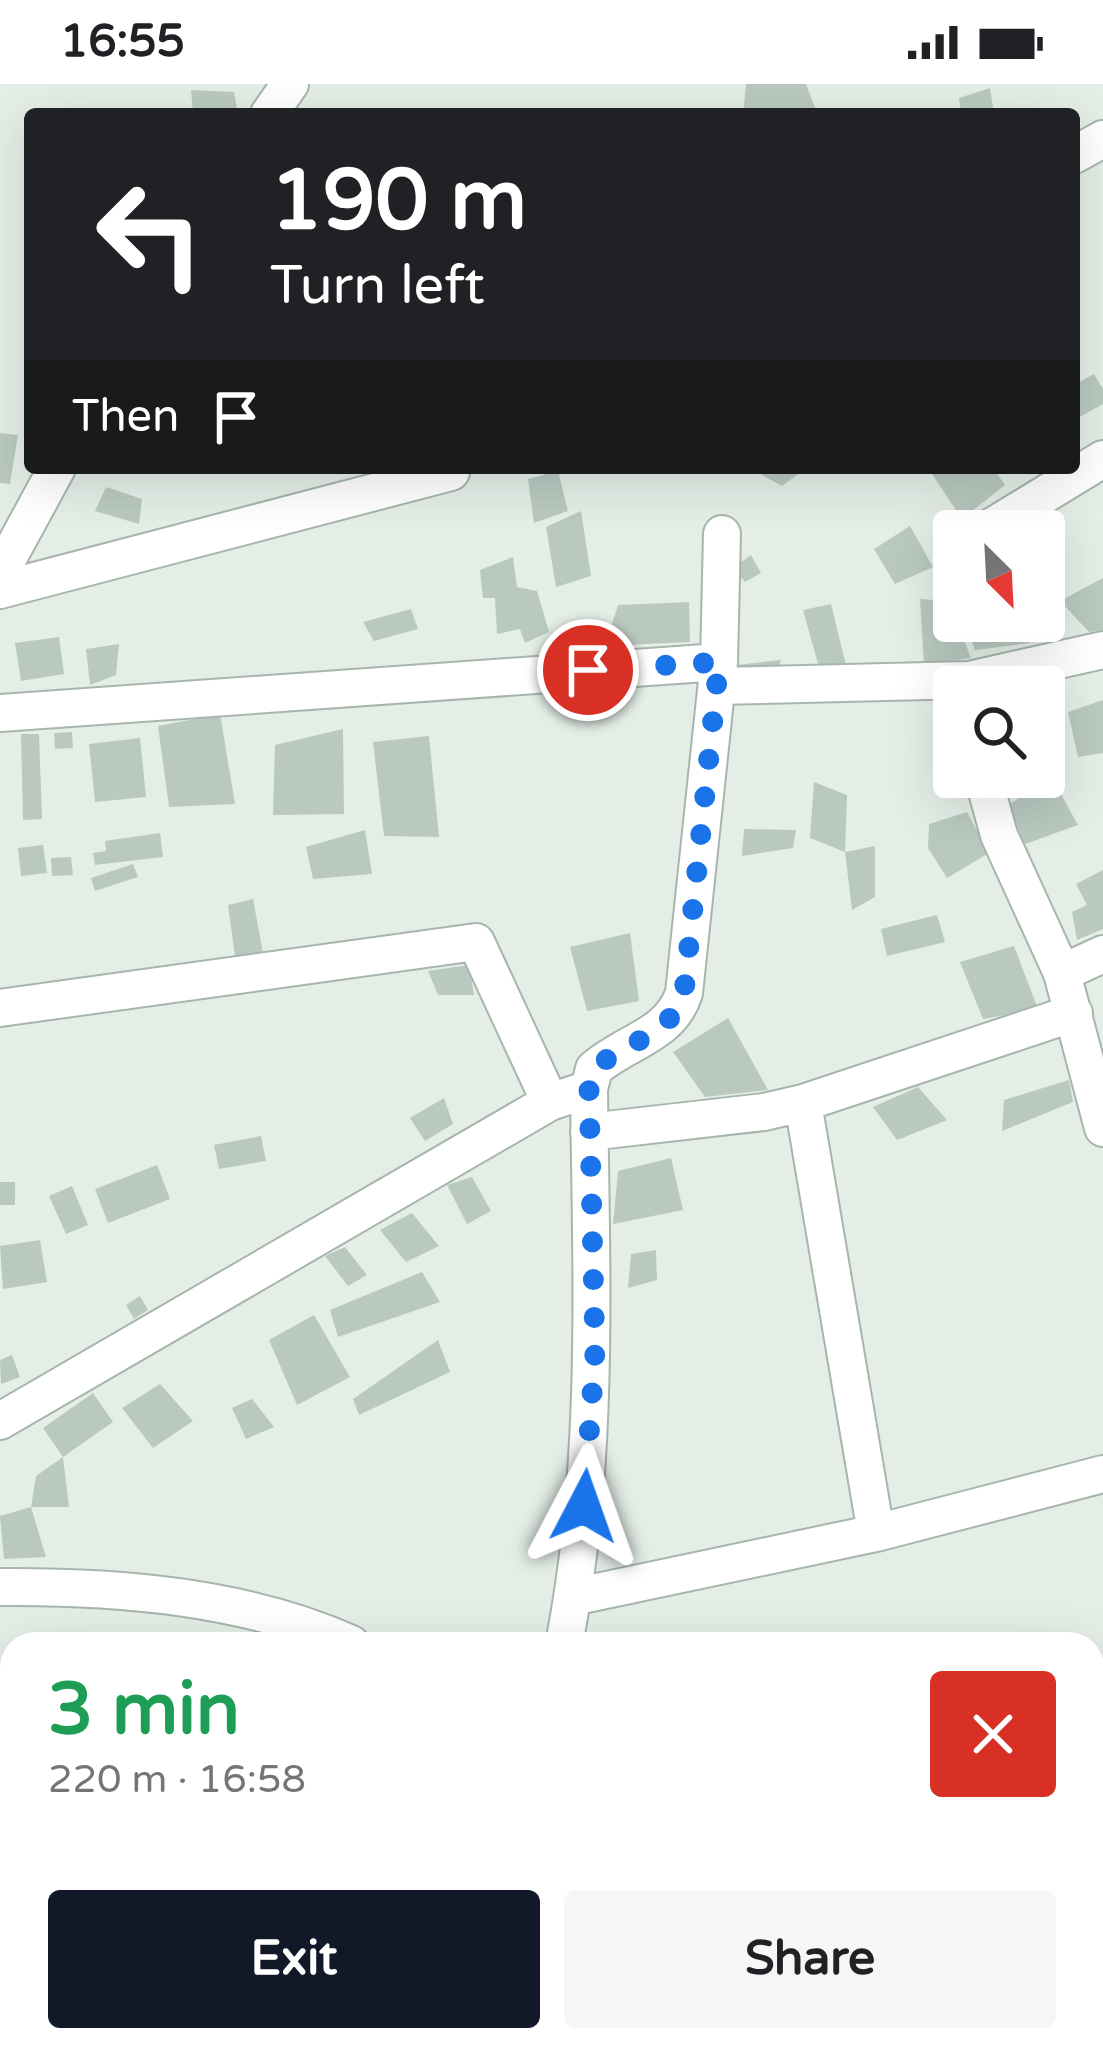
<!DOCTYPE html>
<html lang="en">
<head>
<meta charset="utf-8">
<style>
  body { margin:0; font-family:"Varela Round",sans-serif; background:#f6f6f6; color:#202124; height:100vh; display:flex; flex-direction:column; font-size:45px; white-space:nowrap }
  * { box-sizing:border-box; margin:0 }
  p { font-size:39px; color:#757577 }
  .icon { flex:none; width:66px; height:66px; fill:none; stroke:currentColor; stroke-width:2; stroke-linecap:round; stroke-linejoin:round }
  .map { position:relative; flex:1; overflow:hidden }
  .side { position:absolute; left:0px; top:1548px; width:1104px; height:420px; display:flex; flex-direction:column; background:#fff; border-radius:36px 36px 0 0; box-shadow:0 12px 48px #0002 }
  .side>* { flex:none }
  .hud { position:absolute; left:24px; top:24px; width:1056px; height:366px; border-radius:12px; box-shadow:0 12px 48px #0002; background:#202124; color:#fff; overflow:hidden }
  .needle { width:78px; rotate:156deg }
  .controls { position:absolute; left:933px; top:426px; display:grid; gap:24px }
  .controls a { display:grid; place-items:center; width:132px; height:132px; border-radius:12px; background:#fff; box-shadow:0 12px 48px #0002; font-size:60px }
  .pin { position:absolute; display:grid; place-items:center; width:102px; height:102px; color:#fff; margin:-51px; border:6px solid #fff; border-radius:50%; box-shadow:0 3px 12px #0007 }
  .me { position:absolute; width:132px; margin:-66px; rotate:4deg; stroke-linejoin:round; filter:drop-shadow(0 0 9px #0008) }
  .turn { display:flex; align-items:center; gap:42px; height:252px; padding:0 48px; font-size:54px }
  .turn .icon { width:156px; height:156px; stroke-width:2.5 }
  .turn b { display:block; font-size:84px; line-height:102px }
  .then { display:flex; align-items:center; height:114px; padding:0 48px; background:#0003; gap:24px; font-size:45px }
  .round { display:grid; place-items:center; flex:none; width:126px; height:126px; border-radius:12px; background:#f6f6f6 }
  .overview { display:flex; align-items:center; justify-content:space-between; height:204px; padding:0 48px }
  h1 { font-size:72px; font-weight:800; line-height:90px; color:#1e9e55 }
  .button { display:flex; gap:24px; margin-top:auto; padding:24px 48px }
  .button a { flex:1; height:138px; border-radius:12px; background:#111827; color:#fff; font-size:48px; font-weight:800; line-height:138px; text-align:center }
  .button a+a { background:#f6f6f6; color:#202124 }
  .status { display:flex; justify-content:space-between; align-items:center; height:84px; padding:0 60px; background:#fff; direction:ltr }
  .status svg { height:33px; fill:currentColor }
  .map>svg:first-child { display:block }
  .building { fill:#b9c9c0 }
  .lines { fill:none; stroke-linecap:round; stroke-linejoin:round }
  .street-casing { stroke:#a6b6ad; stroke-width:40 }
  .street { stroke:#fff; stroke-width:36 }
  .route { stroke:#1a73e8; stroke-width:21; stroke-dasharray:0 37.8 }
</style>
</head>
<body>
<div class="status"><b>16:55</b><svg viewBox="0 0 49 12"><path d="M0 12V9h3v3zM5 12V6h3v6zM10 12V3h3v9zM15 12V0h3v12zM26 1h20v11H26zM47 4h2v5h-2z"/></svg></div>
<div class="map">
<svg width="1103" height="1968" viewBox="0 0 1103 1968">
  <rect width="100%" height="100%" fill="#e4eee7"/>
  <path class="building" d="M746,0H806L816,26L743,30Z
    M990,4L994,30H961L959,14Z
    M191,6L234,8L238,30H193Z
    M1094,290L1103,305V320L1076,335L1074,301Z
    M0,349L18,351L10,400L0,399Z
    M757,384H806L782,402L753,386Z
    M928,384H993L1005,401L962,435Z
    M558,387L568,427L534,439L528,395Z
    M106,403L142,415L139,440L95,427Z
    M581,427L591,492L556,503L546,443Z
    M910,442L933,483L895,500L874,465Z
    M751,471L761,489L745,498L733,484Z
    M513,473L517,503L537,507L549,548L525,559L520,545L497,550L495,514H483L480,486Z
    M1103,494V546L1089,548L1060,517Z
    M920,515L948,517L971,574L924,581Z
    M689,518L690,558L605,562L618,521Z
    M831,520L846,581L820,587L803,526Z
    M411,525L418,545L374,557L363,538Z
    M964,537H1026L1029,559L975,566Z
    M59,553L64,590L21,597L15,559Z
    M119,560L116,591L90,601L86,565Z
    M781,576L777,591L732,594L736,581Z
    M1103,616V669L1078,673L1068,628Z
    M220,630L235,720L169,723L158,642Z
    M343,645L344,730L273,731L275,661Z
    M72,648L73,664L55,665L54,649Z
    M21,650H39L42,735L23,736Z
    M429,652L439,753L384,752L373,658Z
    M140,654L146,713L95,718L89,660Z
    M1052,694L1078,741L1025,760L1008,721Z
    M814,698L847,711L845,768L810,754Z
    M967,728L989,769L947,794L928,764L929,740Z
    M744,745L796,746L793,764L742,772Z
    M365,746L372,790L313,795L306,763Z
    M160,749L163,773L95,781L93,769L106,767L105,757Z
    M43,761L47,789L21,792L18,764Z
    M875,762V813L852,826L845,768Z
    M71,773L73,791L52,792L51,774Z
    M133,780L138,793L95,807L91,794Z
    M1103,786V845L1077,856L1072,828L1087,821L1076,800Z
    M253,815L263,869L235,872L228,821Z
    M937,831L945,858L887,872L881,845Z
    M630,849L639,917L587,927L570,863Z
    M1014,862L1038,925L983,935L960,878Z
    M469,881L474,911H438L428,887Z
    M728,934L768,1006L705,1013L673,968Z
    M1069,996L1073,1018L1002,1047L1004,1016Z
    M918,1003L947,1036L897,1056L873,1023Z
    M444,1014L453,1040L425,1057L410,1034Z
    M261,1052L266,1077L219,1085L214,1061Z
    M671,1074L683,1126L613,1140L618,1087Z
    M157,1081L170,1115L108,1139L95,1105Z
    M472,1093L491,1127L467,1140L447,1101Z
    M0,1098H15V1121H0Z
    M72,1102L88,1141L66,1150L49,1112Z
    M412,1129L439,1162L406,1178L380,1146Z
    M40,1156L47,1198L3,1205L0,1162Z
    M345,1163L367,1191L348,1202L325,1172Z
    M656,1166L657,1196L628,1204L631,1170Z
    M422,1188L440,1218L338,1253L330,1226Z
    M140,1212L148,1226L134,1235L126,1221Z
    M314,1231L350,1293L297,1321L269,1256Z
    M438,1256L450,1288L359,1331L353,1315Z
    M12,1271L20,1293L1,1300L0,1276Z
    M160,1300L193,1337L153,1364L122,1324Z
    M93,1309L113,1338L63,1373L43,1344Z
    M252,1315L274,1343L246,1355L232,1324Z
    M63,1373L69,1423H31L36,1392Z
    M31,1423L46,1473L4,1475L0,1432Z"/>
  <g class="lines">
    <defs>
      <path id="street" d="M269,30L290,0
        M1074,71L1103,55
        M988,445L1103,375
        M0,489L57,384
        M0,506L451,388
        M717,602L969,596L1103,566
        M0,629L719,578
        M983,693L999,751L1062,889L1103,1044
        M1062,889L1103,870
        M0,924L476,858L550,1018
        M803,1019L876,1449
        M589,1048L764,1028L803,1019L1074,929
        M0,1337L550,1018L589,1005
        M0,1503C115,1502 245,1512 351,1560
        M573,1513L876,1449L1103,1390
        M564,1560C600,1376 591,1192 589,1005L594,985C626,957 670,952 684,909L719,578L722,450
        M1092,1783L1103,1780
        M477,1968L479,1956
        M757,1968H817"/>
    </defs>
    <use href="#street" class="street-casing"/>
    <use href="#street" class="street"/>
  </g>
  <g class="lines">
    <path class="route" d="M584,1422L595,1268L589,1005L594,985C626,957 671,952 684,909L719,578L588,586"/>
  </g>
</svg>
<div class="controls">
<a><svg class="needle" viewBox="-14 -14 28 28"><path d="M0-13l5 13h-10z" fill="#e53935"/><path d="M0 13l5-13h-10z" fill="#757577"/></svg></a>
<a><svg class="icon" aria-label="search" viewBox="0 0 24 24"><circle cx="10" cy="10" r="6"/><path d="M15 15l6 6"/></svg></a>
</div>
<div class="pin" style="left:588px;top:586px;background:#d93025"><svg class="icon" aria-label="arrive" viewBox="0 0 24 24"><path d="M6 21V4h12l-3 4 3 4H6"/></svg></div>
<svg class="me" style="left:584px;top:1422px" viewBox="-20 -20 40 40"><path d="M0-17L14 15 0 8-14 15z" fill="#1a73e8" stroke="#fff" stroke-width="4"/></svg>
<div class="hud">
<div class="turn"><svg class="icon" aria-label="left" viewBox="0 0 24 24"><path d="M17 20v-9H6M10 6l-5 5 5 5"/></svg><div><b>190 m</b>Turn left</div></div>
<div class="then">Then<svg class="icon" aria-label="arrive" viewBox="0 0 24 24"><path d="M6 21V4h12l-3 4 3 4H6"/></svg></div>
</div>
<section class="side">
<div class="overview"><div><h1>3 min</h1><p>220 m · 16:58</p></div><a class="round" style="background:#d93025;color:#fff"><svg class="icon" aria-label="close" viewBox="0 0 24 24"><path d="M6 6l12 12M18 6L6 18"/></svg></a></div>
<div class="button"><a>Exit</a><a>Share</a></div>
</section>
</div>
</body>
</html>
